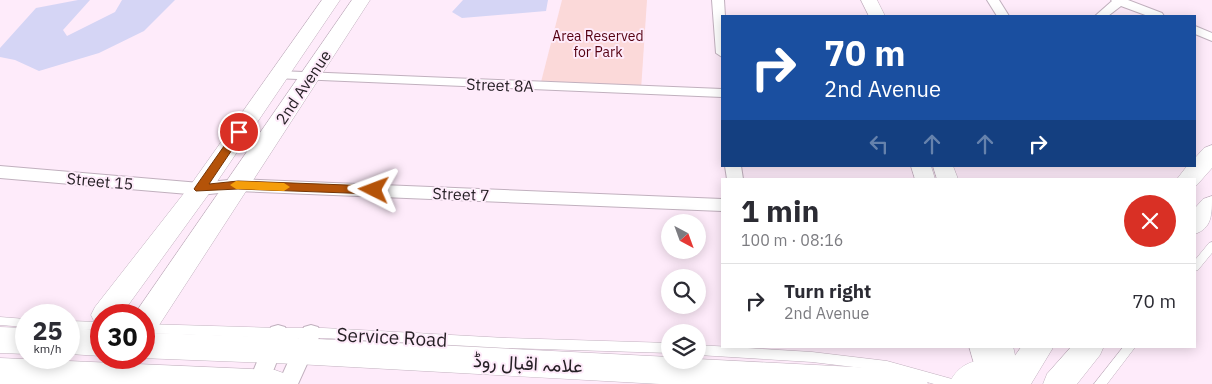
<!DOCTYPE html>
<html lang="en">
<head>
<meta charset="utf-8">
<style>
  body { margin:0; font-family:"IBM Plex Sans",Vazirmatn,sans-serif; background:#f7f7f7; color:#2b2b33; height:100vh; display:flex; flex-direction:column; font-size:19px; white-space:nowrap }
  * { box-sizing:border-box; margin:0 }
  p { font-size:16px; color:#7c7c81 }
  .icon { flex:none; width:28px; height:28px; fill:none; stroke:currentColor; stroke-width:2; stroke-linecap:round; stroke-linejoin:round }
  .map { position:relative; flex:1; overflow:hidden }
  .panel { position:absolute; left:721px; top:178px; width:475px; height:170px; display:flex; flex-direction:column; background:#fff; border-radius:0px; box-shadow:0 2px 12px #0003 }
  .panel>* { flex:none }
  .top-card { position:absolute; left:721px; top:15px; width:475px; height:152px; border-radius:0px; box-shadow:0 2px 12px #0003; background:#1a4fa0; color:#fff; overflow:hidden }
  .needle { width:32px; rotate:139deg }
  .fabs { position:absolute; left:661px; top:214px; display:grid; gap:10px }
  .fabs a { display:grid; place-items:center; width:45px; height:45px; border-radius:50%; background:#fff; box-shadow:0 2px 12px #0003; font-size:25px }
  .speed { position:absolute; left:15px; top:304px; display:flex; gap:10px; font-size:25px; font-weight:700; text-align:center }
  .speed>* { display:grid; place-content:center; width:65px; height:65px; border-radius:50%; background:#fff; box-shadow:0 2px 12px #0003; line-height:1 }
  .speed small { font-size:12px; font-weight:400 }
  .speed .limit { border:8px solid #d22; background:#fff; color:#111 }
  .pin { position:absolute; display:grid; place-items:center; width:42px; height:42px; color:#fff; margin:-21px; border:2px solid #fff; border-radius:50%; box-shadow:0 1px 5px #0007 }
  .me { position:absolute; width:55px; margin:-28px; rotate:273deg; stroke-linejoin:round; filter:drop-shadow(0 0 4px #0008) }
  .turn { display:flex; align-items:center; gap:18px; height:105px; padding:0 20px; font-size:22px }
  .turn .icon { width:65px; height:65px; stroke-width:2.5 }
  .turn b { display:block; font-size:35px; line-height:42px }
  .lanes { display:flex; align-items:center; height:48px; padding:0 20px; background:#0003; justify-content:center; gap:25px; direction:ltr }
  .lanes .off { opacity:.35 }
  .round { display:grid; place-items:center; flex:none; width:52px; height:52px; border-radius:26px; background:#f7f7f7 }
  .head { display:flex; align-items:center; justify-content:space-between; height:85px; padding:0 20px }
  h1 { font-size:30px; font-weight:700; line-height:38px }
  ul { padding:0; list-style:none }
  li { display:flex; align-items:center; gap:15px; height:75px; padding:0 20px; border-top:1px solid #e1e1e2 }
  li div { flex:1 }
  li b { display:block; font-size:19px }
  li em { font-style:normal }
  .map>svg:first-child { display:block }
  .green { fill:#fbd9d9 }
  .water { fill:#d5d5f5 }
  .lines { fill:none; stroke-linecap:round; stroke-linejoin:round }
  .service-casing { stroke:#c1b0be; stroke-width:1 }
  .minor-casing { stroke:#c1b0be; stroke-width:2 }
  .tertiary-casing { stroke:#c1b0be; stroke-width:1 }
  .secondary-casing { stroke:#c1b0be; stroke-width:1 }
  .service { fill:#fff; fill-rule:evenodd }
  .minor { fill:#fff; fill-rule:evenodd }
  .tertiary { fill:#fff; fill-rule:evenodd }
  .secondary { fill:#fff; fill-rule:evenodd }
  .route { fill:#b45309; stroke:#753606 }
  .slow { fill:#f59e0b }
  .labels { text-anchor:middle; stroke-width:4; stroke-linejoin:round; paint-order:stroke }
  .far-park-label { font-size:14px; fill:#550112; stroke:#feebfa }
  .street-label { font-size:16px; fill:#251f24; stroke:#feebfa }
  .near-street-label { font-size:19px; fill:#251f24; stroke:#feebfa }
</style>
</head>
<body>
<div class="map">
<svg width="1212" height="384" viewBox="0 0 1212 384">
  <rect width="100%" height="100%" fill="#feebfa"/>
  <path class="green" d="M562,0H647L641,90L540,86Z"/>
  <path class="water" d="M78,0H90L63,30L67,36L115,12L122,0H175L144,31L99,53L39,71L15,60L0,57V48L36,8Z
    M463,0H548L546,11L462,18L452,12Z"/>
  <g class="lines">
    <defs>
      <path id="service" d="M1212,242V253L1198,270L1195,271V260L1209,243Z
        M0,317L26,319V327L0,325Z
        M69,321L101,322V330L69,329Z
        M144,324L278,328H323L506,338L670,343V353L506,348L323,338H278L144,333Z
        M698,345L812,352L887,361L952,379L956,380L958,384H934L887,371L812,362L698,355Z
        M1124,346H1136L1107,384H1094Z"/>
      <path id="minor" d="M712,0H724L725,16H722V57L716,53Z
        M987,0H999L1009,16H997Z
        M1111,0H1128L1162,13L1164,16H1148L1121,6L1108,16H1095L1112,1Z
        M1195,26L1212,33V41L1195,34Z
        M279,71L722,89V97L274,78L272,75Z
        M0,166L200,183L238,179L722,199V211L238,191L200,195L0,178Z
        M725,166H741L743,179H727Z
        M278,325L285,327L288,333L268,384H248L271,327Z
        M311,325L318,327L321,333L298,384H278L304,327Z"/>
      <path id="tertiary" d="M861,0H877L885,16H869Z
        M911,166H931L935,179H915Z
        M933,166H953L958,179H937Z
        M969,346H1013L1020,378L1017,384H995L994,382L988,384L979,381Z"/>
      <path id="secondary" d="M322,0H340L208,195L121,315H101V326L95,323L91,315L95,307L192,183Z
        M352,0H370L154,333H152L297,338L670,357V360L698,359L913,370L924,374L928,384H660L297,364L140,358H144V315H134Z
        M1212,145V168L1197,185H1195V179H1177L1187,166H1195V158L1204,148Z
        M1212,196C1212,215 1212,228 1195,234V208L1203,199Z
        M0,327L26,328V354L0,353Z
        M69,328L101,330V356L69,354Z
        M1022,346H1054L1031,384H949C960,359 984,356 1008,365Z
        M1072,346H1104L1100,355L1077,384H1043L1047,374Z
        M0,358L275,370L286,374L290,384H0Z"/>
    </defs>
    <use href="#service" class="service-casing"/>
    <use href="#minor" class="minor-casing"/>
    <use href="#tertiary" class="tertiary-casing"/>
    <use href="#secondary" class="secondary-casing"/>
    <use href="#service" class="service"/>
    <use href="#minor" class="minor"/>
    <use href="#tertiary" class="tertiary"/>
    <use href="#secondary" class="secondary"/>
  </g>
  <path class="route" d="M239,128L244,132L209,184L238,181L374,186L379,190L374,194L238,189L196,191L194,189L196,186L236,129Z"/>
  <path class="slow" d="M236,181L284,183L290,187L284,191L236,189L230,185Z"/>
  <g class="labels">
    <g class="far-park-label">
      <text x="598" y="41">Area Reserved<tspan x="598" dy="16">for Park</tspan></text>
    </g>
    <g class="street-label">
      <text transform="translate(500 85) rotate(2)" y="6">Street 8A</text>
      <text transform="translate(303 87) rotate(-56)" y="6">2nd Avenue</text>
      <text transform="translate(100 181) rotate(5)" y="6">Street 15</text>
      <text transform="translate(461 194) rotate(2)" y="6">Street 7</text>
    </g>
    <g class="near-street-label">
      <text transform="translate(392 337) rotate(3)" y="7">Service Road</text>
      <text transform="translate(528 363) rotate(3)" y="7">علامہ اقبال روڈ</text>
    </g>
  </g>
</svg>
<div class="fabs">
<a><svg class="needle" viewBox="-14 -14 28 28"><path d="M0-13l5 13h-10z" fill="#e53935"/><path d="M0 13l5-13h-10z" fill="#7c7c81"/></svg></a>
<a><svg class="icon" aria-label="search" viewBox="0 0 24 24"><circle cx="10" cy="10" r="6"/><path d="M15 15l6 6"/></svg></a>
<a><svg class="icon" aria-label="layers" viewBox="0 0 24 24"><path d="M12 4l9 5-9 5-9-5zM3 14l9 5 9-5"/></svg></a>
</div>
<div class="speed"><div>25<small>km/h</small></div><div class="limit">30</div></div>
<div class="pin" style="left:239px;top:132px;background:#d93025"><svg class="icon" aria-label="arrive" viewBox="0 0 24 24"><path d="M6 21V4h12l-3 4 3 4H6"/></svg></div>
<svg class="me" style="left:374px;top:190px" viewBox="-20 -20 40 40"><path d="M0-17L14 15 0 8-14 15z" fill="#b45309" stroke="#fff" stroke-width="4"/></svg>
<div class="top-card">
<div class="turn"><svg class="icon" aria-label="right" viewBox="0 0 24 24"><path d="M7 20v-9h11M14 6l5 5-5 5"/></svg><div><b>70 m</b>2nd Avenue</div></div>
<div class="lanes"><svg class="icon off" aria-label="left" viewBox="0 0 24 24"><path d="M17 20v-9H6M10 6l-5 5 5 5"/></svg><svg class="icon off" aria-label="ahead" viewBox="0 0 24 24"><path d="M12 20V5M6 11l6-6 6 6"/></svg><svg class="icon off" aria-label="ahead" viewBox="0 0 24 24"><path d="M12 20V5M6 11l6-6 6 6"/></svg><svg class="icon" aria-label="right" viewBox="0 0 24 24"><path d="M7 20v-9h11M14 6l5 5-5 5"/></svg></div>
</div>
<section class="panel">
<div class="head"><div><h1>1 min</h1><p>100 m · 08:16</p></div><a class="round" style="background:#d93025;color:#fff"><svg class="icon" aria-label="close" viewBox="0 0 24 24"><path d="M6 6l12 12M18 6L6 18"/></svg></a></div>
<ul>
<li><svg class="icon" aria-label="right" viewBox="0 0 24 24"><path d="M7 20v-9h11M14 6l5 5-5 5"/></svg><div><b>Turn right</b><p>2nd Avenue</p></div><em>70 m</em></li>
</ul>
</section>
</div>
</body>
</html>
